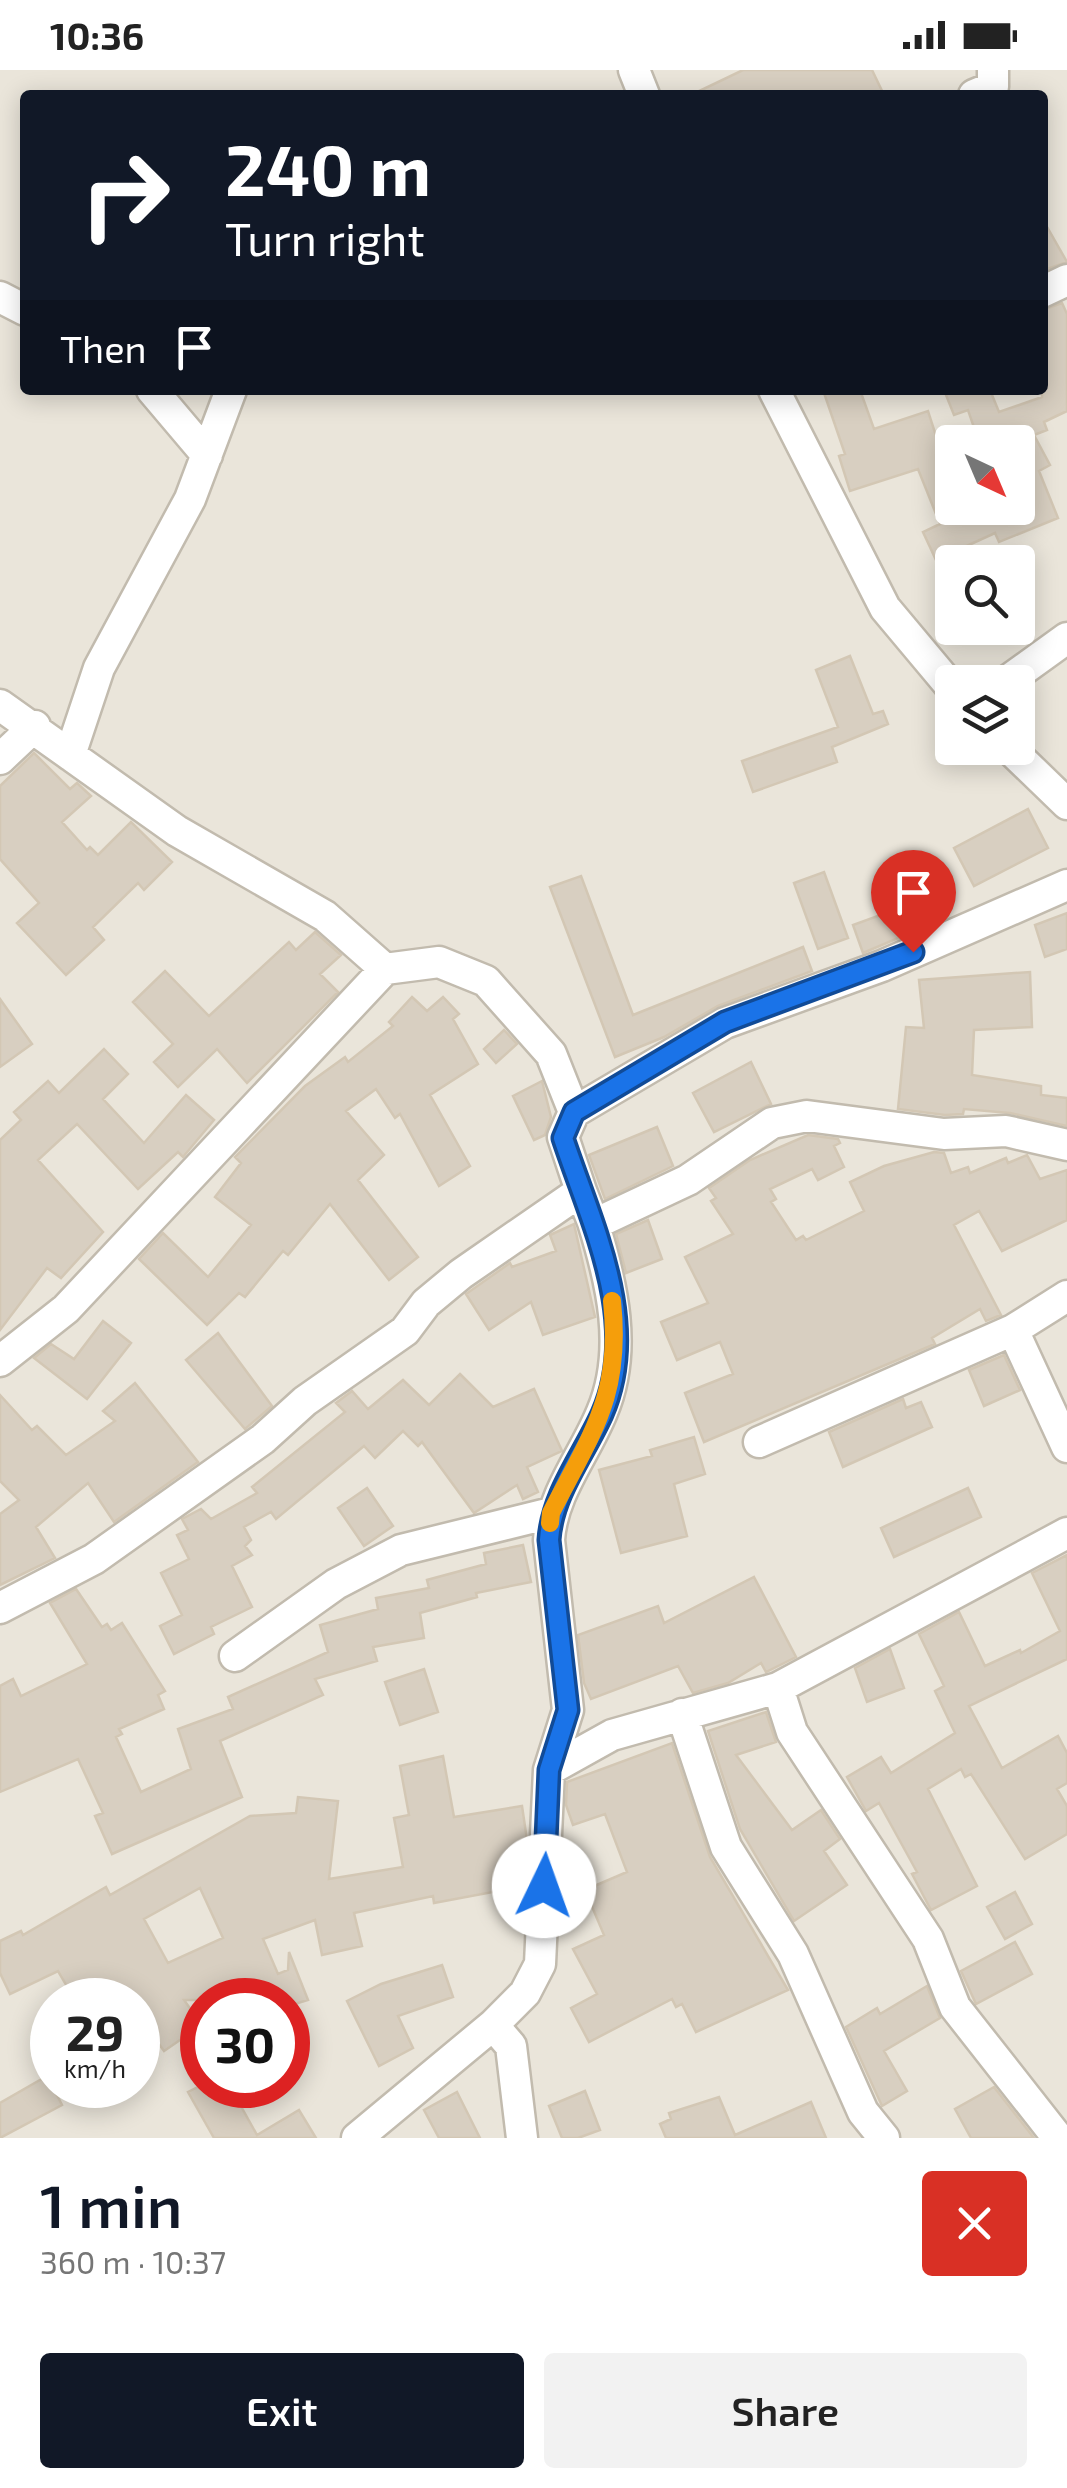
<!DOCTYPE html>
<html lang="en">
<head>
<meta charset="utf-8">
<style>
  body { margin:0; font-family:"Exo 2",sans-serif; background:#f2f2f2; color:#222; height:100vh; display:flex; flex-direction:column; font-size:38px; white-space:nowrap }
  * { box-sizing:border-box; margin:0 }
  p { font-size:32px; color:#767676 }
  .icon { flex:none; width:55px; height:55px; fill:none; stroke:currentColor; stroke-width:2; stroke-linecap:round; stroke-linejoin:round }
  .map { position:relative; height:2068px; overflow:hidden }
  .details { display:flex; flex-direction:column; background:#fff; flex:1 }
  .details>* { flex:none }
  .top-card { position:absolute; left:20px; top:20px; width:1028px; height:305px; border-radius:10px; box-shadow:0 5px 25px #0003; background:#111827; color:#fff; overflow:hidden }
  .needle { width:65px; rotate:136deg }
  .tools { position:absolute; left:935px; top:355px; display:grid; gap:20px }
  .tools a { display:grid; place-items:center; width:100px; height:100px; border-radius:10px; background:#fff; box-shadow:0 5px 25px #0003; font-size:50px }
  .speed { position:absolute; left:30px; top:1908px; display:flex; gap:20px; font-size:50px; font-weight:700; text-align:center }
  .speed>* { display:grid; place-content:center; width:130px; height:130px; border-radius:50%; background:#fff; box-shadow:0 5px 25px #0003; line-height:1 }
  .speed small { font-size:25px; font-weight:400 }
  .speed .limit { border:15px solid #d22; background:#fff; color:#111 }
  .pin { position:absolute; display:grid; place-items:center; width:85px; height:85px; color:#fff; margin:-102px -42px; border-radius:50% 50% 50% 0; rotate:-45deg; box-shadow:0 0 10px #0007 }
  .pin .icon { rotate:45deg }
  .me { position:absolute; width:110px; margin:-55px; rotate:3deg; stroke-linejoin:round; filter:drop-shadow(0 0 8px #0008) }
  .turn { display:flex; align-items:center; gap:35px; height:210px; padding:0 40px; font-size:45px }
  .turn .icon { width:130px; height:130px; stroke-width:2.5 }
  .turn b { display:block; font-size:70px; line-height:85px }
  .then { display:flex; align-items:center; height:95px; padding:0 40px; background:#0003; gap:20px; font-size:38px }
  .round { display:grid; place-items:center; flex:none; width:105px; height:105px; border-radius:10px; background:#f2f2f2 }
  .headline { display:flex; align-items:center; justify-content:space-between; height:170px; padding:0 40px }
  h1 { font-size:60px; font-weight:600; line-height:75px; color:#111827 }
  .button { display:flex; gap:20px; margin-top:auto; padding:20px 40px }
  .button a { flex:1; height:115px; border-radius:10px; background:#111827; color:#fff; font-size:40px; font-weight:600; line-height:115px; text-align:center }
  .button a+a { background:#f2f2f2; color:#222 }
  .status { display:flex; justify-content:space-between; align-items:center; height:70px; padding:0 50px; background:#fff; direction:ltr }
  .status svg { height:28px; fill:currentColor }
  .map>svg:first-child { display:block }
  .residential { fill:#eae5da; fill-rule:evenodd }
  .building { fill:#d8cfc1; stroke:#d3c7b4; stroke-width:2.5; fill-rule:evenodd }
  .lines { fill:none; stroke-linecap:round; stroke-linejoin:round }
  .minor-casing { stroke:#c2bbae; stroke-width:35 }
  .minor { stroke:#fff; stroke-width:30 }
  .route-casing { stroke:#114b97; stroke-width:25 }
  .route { stroke:#1a73e8; stroke-width:18 }
  .slow { stroke:#f59e0b; stroke-width:18 }
</style>
</head>
<body>
<div class="status"><b>10:36</b><svg viewBox="0 0 49 12"><path d="M0 12V9h3v3zM5 12V6h3v6zM10 12V3h3v9zM15 12V0h3v12zM26 1h20v11H26zM47 4h2v5h-2z"/></svg></div>
<div class="map">
<svg width="1067" height="2068" viewBox="0 0 1067 2068">
  <rect width="100%" height="100%" fill="#f6f3ec"/>
  <path class="residential" d="M0,0H1067V2068H0ZM25,25H1042V320H25ZM952,372H1018V438H952ZM952,492H1018V558H952ZM952,612H1018V678H952ZM52,1930H138V2015H52ZM202,1930H288V2015H202Z"/>
  <path class="building" d="M743,0H872L884,25H691Z
    M1042,148L1067,192L1042,201Z
    M1062,233L1067,244V341L1044,352L1047,360L1034,365L1050,395L1039,401L1058,448L999,472L995,463L936,490L923,462L940,454L918,399L850,421L839,386L845,384L823,320H860L874,359L928,341L948,403L952,401V438H1018V372H979L968,340L954,345L944,320H990L999,342L1042,327V240Z
    M850,586L873,644L883,641L888,654L832,677L837,692L753,722L742,691L838,657L816,600Z
    M34,683L70,719L77,713L91,726L62,752L87,780L90,777L98,785L131,752L172,792L144,820L138,813L93,857L104,870L66,905L17,853L39,833L0,789V716Z
    M1028,739L1048,778L974,816L954,778Z
    M824,802L848,868L818,879L794,813Z
    M581,806L633,945L803,877L812,901L718,936L664,967L615,987L550,817Z
    M927,828L936,852L863,883L853,855Z
    M1067,843V879L1045,887L1035,855Z
    M315,862L341,885L320,904L338,922L247,1013L217,979L178,1017L154,992L173,974L133,932L165,901L209,946L289,872L296,880Z
    M1030,902L1032,957L974,960L972,1005L1041,1016V1025L1067,1028V1056L1010,1043L964,1039L963,1044L945,1045L898,1039L906,957L924,958L919,910Z
    M412,927L427,941L443,927L459,944L453,949L478,994L430,1025L470,1096L439,1116L400,1044L395,1048L376,1019L346,1041L384,1085L358,1110L418,1187L389,1210L330,1134L288,1185L283,1181L245,1227L239,1223L207,1255L139,1189L163,1163L208,1207L251,1155L215,1127L241,1093L235,1087L305,1016L345,987L348,992L393,956L389,952Z
    M0,929L32,974L0,997Z
    M504,960L517,974L496,993L484,979Z
    M104,979L128,1004L103,1029L144,1073L186,1025L214,1050L183,1087L178,1082L138,1119L77,1054L38,1090L103,1162L61,1208L47,1198L0,1260V1070L21,1050L14,1042L48,1011L59,1023Z
    M751,992L771,1034L714,1062L693,1023Z
    M542,1011L551,1047L545,1065L534,1070L513,1026Z
    M657,1057L673,1096L605,1129L589,1085Z
    M808,1065L838,1069L840,1073L834,1076L844,1097L818,1110L812,1099L770,1119L776,1129L771,1132L796,1170L803,1166L806,1170L864,1141L850,1112L884,1096L934,1082L944,1083L951,1103L968,1097L970,1103L1006,1088L1008,1093L1027,1085L1040,1109L1067,1100V1150L1002,1181L979,1141L954,1155L1001,1245L986,1251L980,1239L932,1268L935,1274L704,1372L685,1323L733,1304L720,1272L677,1290L661,1252L708,1233L685,1187L733,1164L711,1131L716,1128L709,1118L750,1090Z
    M648,1150L662,1189L626,1203L616,1164Z
    M574,1154L595,1247L543,1265L531,1232L489,1260L466,1224L510,1193L512,1197L556,1181L550,1165Z
    M103,1251L131,1273L87,1329L34,1288L51,1274L74,1289Z
    M218,1263L272,1336L245,1359L186,1290Z
    M1004,1285L1020,1320L984,1336L969,1300Z
    M460,1304L493,1337L534,1319L562,1381L527,1397L538,1422L523,1429L517,1415L474,1443L422,1372L418,1376L403,1361L375,1388L364,1376L276,1449L271,1442L244,1457L251,1470L245,1476L252,1485L232,1496L252,1537L211,1557L214,1564L174,1584L160,1556L182,1545L161,1503L189,1489L177,1465L188,1460L182,1449L201,1439L211,1449L257,1423L252,1417L345,1342L336,1333L352,1321L368,1339L403,1310L429,1335Z
    M135,1313L198,1392L114,1452L88,1413L36,1457L55,1488L0,1515V1444L19,1430L0,1411V1325L32,1360L37,1356L66,1385L115,1351L103,1341Z
    M903,1329L906,1338L921,1332L932,1357L843,1397L829,1362Z
    M694,1367L705,1404L674,1414L687,1466L621,1483L599,1400L652,1386L650,1380Z
    M367,1418L393,1456L364,1476L338,1438Z
    M968,1418L981,1447L894,1487L881,1458Z
    M523,1475L531,1512L476,1523L477,1527L420,1543L424,1568L373,1577L377,1591L315,1609L323,1625L220,1671L242,1727L112,1784L95,1746L103,1743L78,1689L0,1722V1616L13,1609L21,1626L87,1594L50,1533L76,1519L102,1557L107,1554L111,1560L122,1553L165,1621L158,1625L164,1639L119,1659L122,1664L116,1667L141,1722L191,1699L178,1659L233,1639L228,1627L328,1582L320,1555L378,1539L376,1528L429,1518L427,1510L486,1494L484,1483Z
    M1067,1485V1589L969,1636L1002,1698L1058,1666L1067,1683V1713L1057,1719L1067,1736V1764L1025,1789L971,1704L965,1707L961,1699L928,1719L977,1816L931,1840L912,1804L917,1802L879,1733L866,1741L847,1707L881,1687L891,1703L955,1663L935,1621L944,1616L919,1564L959,1542L985,1596L1020,1580L1021,1583L1060,1561L1032,1503Z
    M754,1507L796,1587L766,1602L761,1593L728,1613L693,1623L678,1596L591,1629L584,1613L578,1565L658,1536L664,1553Z
    M890,1579L904,1618L867,1632L855,1598Z
    M424,1599L438,1642L400,1655L385,1612Z
    M766,1642L776,1672L736,1685L792,1760L821,1740L840,1769L824,1781L847,1815L794,1851L740,1759L708,1661Z
    M672,1673L710,1787L788,1920L696,1962L682,1934L676,1937L672,1929L589,1972L571,1938L597,1924L573,1879L604,1865L585,1820L627,1802L605,1744L573,1755L566,1735L567,1712Z
    M443,1686L454,1747L522,1736L527,1770L525,1816L434,1833L433,1826L354,1843L362,1876L322,1885L315,1850L263,1869L278,1904L288,1900L289,1882L308,1930L288,1936V1930H184L194,1944L185,1950L193,1961L164,1981L159,1974L138,1988V1930H75L58,1901L10,1924L0,1903V1871L21,1861L23,1865L106,1817L110,1825L250,1746L296,1743L298,1727L338,1731L329,1809L403,1797L394,1748L409,1745L400,1696ZM200,1818L223,1868L168,1893L144,1849Z
    M1015,1822L1032,1854L1005,1869L987,1837Z
    M1015,1872L1032,1904L976,1934L961,1901Z
    M442,1895L453,1927L398,1946L413,1978L379,1996L347,1931L381,1914Z
    M927,1916L940,1948L884,1981L907,2021L882,2036L846,1957L877,1938L880,1944Z
    M47,2006L62,2035L0,2068V2033Z
    M202,2015H229L257,2065L299,2040L316,2068H214L188,2022Z
    M994,2017L1034,2068H971L955,2039Z
    M585,2021L600,2060L578,2068H562L549,2036Z
    M457,2022L480,2068H439L424,2040Z
    M719,2027L735,2065L811,2032L826,2068H666L660,2054L671,2049L669,2043Z"/>
  <g class="lines">
    <defs>
      <path id="minor" d="M634,0L644,25
        M974,25L993,17V0
        M1042,222L1067,210
        M0,227L25,240
        M152,320L207,385
        M774,320L885,538L952,618
        M1006,612L1067,568
        M0,635L177,761L325,846L385,899L439,892L486,911L551,984L574,1042L563,1067L581,1121
        M1009,678L1067,734
        M70,685L99,598L190,429L231,320
        M0,689L35,656
        M574,1042L725,953L882,896L1067,815
        M1013,1260L1067,1377
        M0,1291L66,1239L385,899
        M759,1372L1013,1260L1067,1226
        M0,1538L94,1489L263,1369L305,1331L405,1261L426,1233L461,1204L581,1121L593,1152L603,1150L688,1110L772,1053L807,1046L944,1064L1006,1061L1067,1075
        M235,1586L336,1514L401,1480L551,1443
        M778,1618L792,1662L928,1869L955,1937L1058,2068
        M682,1644L726,1777L793,1884L863,2042L884,2068
        M549,1700L612,1665L778,1618L1067,1463
        M357,2068L493,1955
        M522,2068L511,1976L493,1955L525,1923L540,1894L549,1700L568,1640L549,1470C552,1423 584,1386 602,1342C628,1281 612,1213 593,1152"/>
    </defs>
    <use href="#minor" class="minor-casing"/>
    <use href="#minor" class="minor"/>
  </g>
  <g class="lines">
    <defs>
      <path id="route" d="M544,1816L549,1700L568,1640L549,1470C552,1424 583,1386 602,1344C642,1253 591,1153 563,1068L574,1042L725,952L913,882"/>
    </defs>
    <use href="#route" class="route-casing"/>
    <use href="#route" class="route"/>
    <path class="slow" d="M550,1453L551,1443C592,1362 622,1326 612,1231"/>
  </g>
</svg>
<div class="tools">
<a><svg class="needle" viewBox="-14 -14 28 28"><path d="M0-13l5 13h-10z" fill="#e53935"/><path d="M0 13l5-13h-10z" fill="#767676"/></svg></a>
<a><svg class="icon" aria-label="search" viewBox="0 0 24 24"><circle cx="10" cy="10" r="6"/><path d="M15 15l6 6"/></svg></a>
<a><svg class="icon" aria-label="layers" viewBox="0 0 24 24"><path d="M12 4l9 5-9 5-9-5zM3 14l9 5 9-5"/></svg></a>
</div>
<div class="speed"><div>29<small>km/h</small></div><div class="limit">30</div></div>
<div class="pin" style="left:913px;top:882px;background:#d93025"><svg class="icon" aria-label="arrive" viewBox="0 0 24 24"><path d="M6 21V4h12l-3 4 3 4H6"/></svg></div>
<svg class="me" style="left:544px;top:1816px" viewBox="-20 -20 40 40"><circle r="19" fill="#fff"/><path d="M0-13L10 11 0 6-10 11z" fill="#1a73e8"/></svg>
<div class="top-card">
<div class="turn"><svg class="icon" aria-label="right" viewBox="0 0 24 24"><path d="M7 20v-9h11M14 6l5 5-5 5"/></svg><div><b>240 m</b>Turn right</div></div>
<div class="then">Then<svg class="icon" aria-label="arrive" viewBox="0 0 24 24"><path d="M6 21V4h12l-3 4 3 4H6"/></svg></div>
</div>
</div>
<section class="details">
<div class="headline"><div><h1>1 min</h1><p>360 m · 10:37</p></div><a class="round" style="background:#d93025;color:#fff"><svg class="icon" aria-label="close" viewBox="0 0 24 24"><path d="M6 6l12 12M18 6L6 18"/></svg></a></div>
<div class="button"><a>Exit</a><a>Share</a></div>
</section>
</body>
</html>
